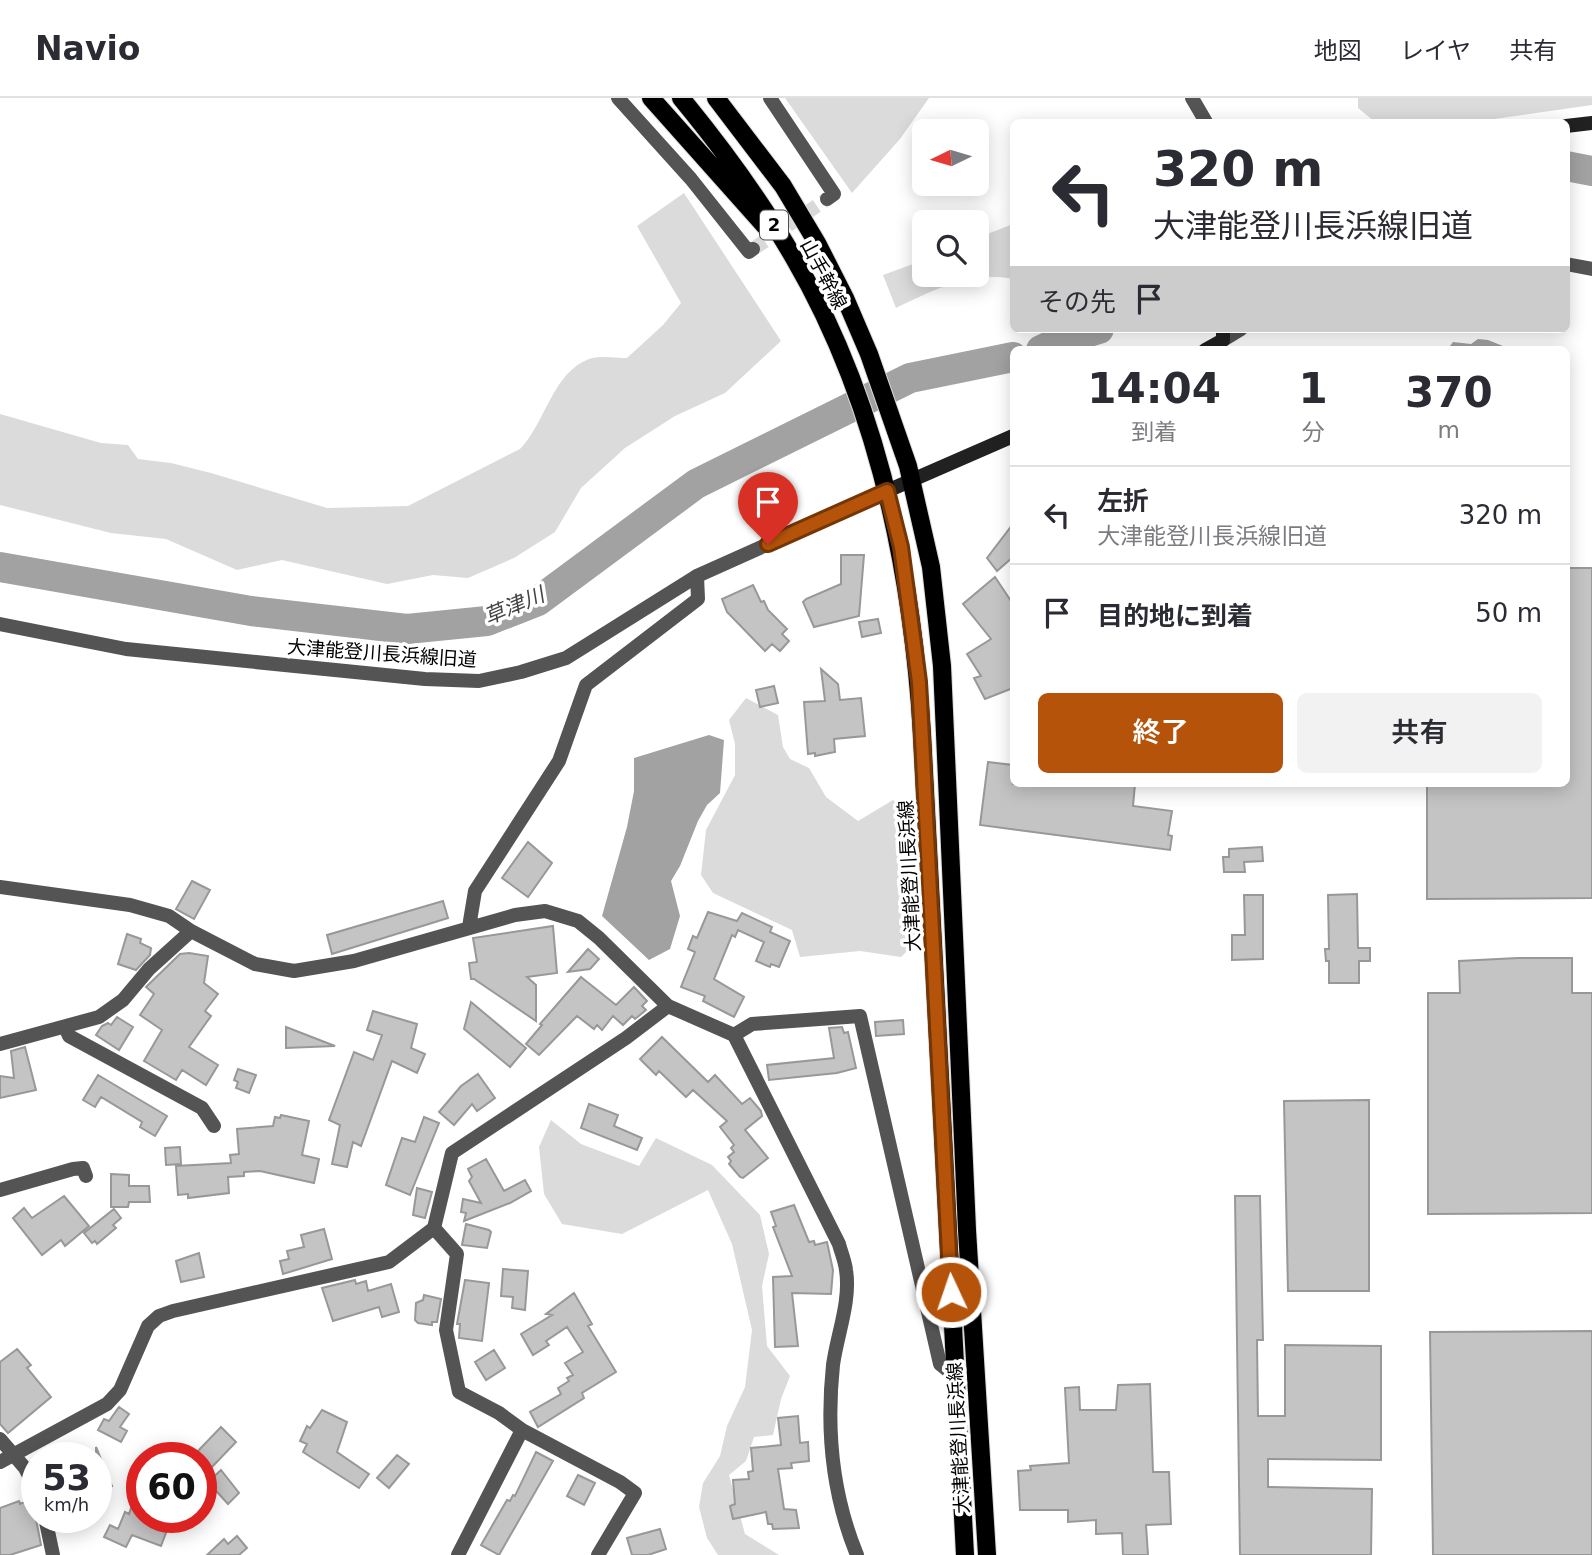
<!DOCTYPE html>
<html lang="ja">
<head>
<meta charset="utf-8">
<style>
  body { margin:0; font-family:"DejaVu Sans","Noto Sans JP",sans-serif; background:#f2f2f3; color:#2b2b33; height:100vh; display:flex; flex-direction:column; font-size:26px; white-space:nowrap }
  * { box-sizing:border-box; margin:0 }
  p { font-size:23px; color:#7c7c81 }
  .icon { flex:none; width:38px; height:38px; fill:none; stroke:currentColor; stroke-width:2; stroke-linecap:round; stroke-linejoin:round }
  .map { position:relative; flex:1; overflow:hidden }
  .panel { position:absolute; left:1010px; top:248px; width:560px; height:441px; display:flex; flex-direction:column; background:#fff; border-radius:10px; box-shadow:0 4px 18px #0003 }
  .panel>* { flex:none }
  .banner { position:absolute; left:1010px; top:21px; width:560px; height:214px; border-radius:10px; box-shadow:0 4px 18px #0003; background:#fff; color:#2b2b33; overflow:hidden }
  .needle { width:46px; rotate:265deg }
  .tools { position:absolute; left:912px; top:21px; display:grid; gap:14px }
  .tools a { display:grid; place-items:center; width:77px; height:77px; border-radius:10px; background:#fff; box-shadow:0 4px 18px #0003; font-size:35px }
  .speed { position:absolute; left:21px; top:1344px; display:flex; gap:14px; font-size:35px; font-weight:700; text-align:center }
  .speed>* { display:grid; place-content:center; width:91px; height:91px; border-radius:50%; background:#fff; box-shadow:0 4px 18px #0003; line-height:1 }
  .speed small { font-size:18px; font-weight:400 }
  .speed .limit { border:10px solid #d22; background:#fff; color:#111 }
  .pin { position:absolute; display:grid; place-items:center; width:60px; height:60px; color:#fff; margin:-72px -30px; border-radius:50% 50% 50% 0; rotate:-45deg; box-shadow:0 0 7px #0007 }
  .pin .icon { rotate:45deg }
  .me { position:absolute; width:77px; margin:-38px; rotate:357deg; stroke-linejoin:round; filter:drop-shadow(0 0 5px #0008) }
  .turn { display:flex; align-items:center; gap:24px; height:147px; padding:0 28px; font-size:32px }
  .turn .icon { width:91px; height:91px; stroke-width:2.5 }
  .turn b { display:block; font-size:49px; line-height:60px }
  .then { display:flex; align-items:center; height:66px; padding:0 28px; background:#0003; gap:14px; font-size:26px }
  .eta { display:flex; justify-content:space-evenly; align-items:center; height:119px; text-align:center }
  .eta b { font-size:42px; font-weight:600; line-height:49px }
  .primary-button { display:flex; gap:14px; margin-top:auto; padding:14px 28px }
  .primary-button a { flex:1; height:80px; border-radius:10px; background:#b45309; color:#fff; font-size:28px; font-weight:600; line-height:80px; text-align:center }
  .primary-button a+a { background:#f2f2f3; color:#2b2b33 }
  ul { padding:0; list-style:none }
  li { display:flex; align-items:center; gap:21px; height:98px; padding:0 28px; border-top:2px solid #e1e1e2 }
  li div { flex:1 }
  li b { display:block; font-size:26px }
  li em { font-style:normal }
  header { display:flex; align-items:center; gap:42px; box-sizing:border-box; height:98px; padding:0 35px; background:#fff; border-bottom:2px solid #e1e1e2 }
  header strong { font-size:33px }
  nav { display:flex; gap:38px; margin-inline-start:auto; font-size:24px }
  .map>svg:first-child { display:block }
  .green { fill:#dbdbdb }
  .water { fill:#a2a2a2 }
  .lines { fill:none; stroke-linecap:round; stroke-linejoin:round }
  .river { stroke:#a2a2a2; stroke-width:30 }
  .building { fill:#c4c4c4; stroke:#989898; stroke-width:2 }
  .minor-tunnel { stroke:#d9d9d9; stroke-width:14; stroke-dasharray:14 7; stroke-linecap:butt }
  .primary-casing { stroke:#dbdbdb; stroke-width:20 }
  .minor { stroke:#545454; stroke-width:14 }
  .tertiary { stroke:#545454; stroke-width:14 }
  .secondary { stroke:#212121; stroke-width:14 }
  .primary { stroke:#000; stroke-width:18 }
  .route-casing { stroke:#753606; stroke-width:18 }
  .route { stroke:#b45309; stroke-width:12 }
  .labels { text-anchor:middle; stroke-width:7; stroke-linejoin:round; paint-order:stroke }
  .shield { fill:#fff; stroke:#4c4c4c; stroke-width:2 }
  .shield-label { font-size:18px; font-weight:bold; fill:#000 }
  .street-label { font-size:19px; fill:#000; stroke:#fff }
  .water-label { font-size:21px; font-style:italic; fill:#434343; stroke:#fff }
</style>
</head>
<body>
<header>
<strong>Navio</strong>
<nav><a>地図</a><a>レイヤ</a><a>共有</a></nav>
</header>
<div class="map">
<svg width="1592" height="1457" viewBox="0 0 1592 1457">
  <rect width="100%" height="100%" fill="#fff"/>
  <path class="green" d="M785,0H929L900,41L852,95Z
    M1358,0H1592V7L1473,24H1375L1358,10Z
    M684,95L781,243L725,295L675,318L625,350L581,390L555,434L514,460L468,480L433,477L387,486L282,462L237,472L166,441L111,435L0,407V316L101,345L128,347L138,361L171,365L211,375L327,410L408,408L520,351C546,324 552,275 589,261C599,257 616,260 627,260L663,227L681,205L637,128Z
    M1013,126V181C970,173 934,192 896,210L883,177L924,162V177H976L977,140Z
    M746,600L778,617L783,649L790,661L809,670L826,699L858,723L893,702L909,716L908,786L916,844L901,859L860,853L800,859L792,832L713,795L701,777L706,732L735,677V646L729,622Z
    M551,1022L581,1046L639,1068L656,1040L712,1067L760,1117L769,1156L762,1188L767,1248L790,1278L781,1301L773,1337L754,1339L746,1363L729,1377L745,1436L779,1457H718L707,1440L699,1409L703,1385L720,1358L727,1328L745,1289L752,1232L732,1146L708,1092L622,1136L562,1126L544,1096L539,1049Z"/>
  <path class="water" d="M1478,241L1488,242L1513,252H1447L1453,244L1471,246Z
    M709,637L724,642L720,695L707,707L698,723L680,768L671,783L680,818L670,851L649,862L602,818L627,729L634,693V660Z"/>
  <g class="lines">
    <path class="river" d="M1566,68L1592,73
      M1041,252L1060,243L1099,231
      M0,469L251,513L407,531L487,523L538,503L696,386L910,280L1013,259"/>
  </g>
  <path class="building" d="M1013,426V459L997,473L987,460Z
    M841,457H864L859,518L814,529L803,504L806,501L841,486Z
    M1566,470H1592V800L1427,801V686H1566Z
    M995,479L1013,506V590L985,601L974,580L981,578L967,556L991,541L963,506Z
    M753,487L761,504L764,503L768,512L787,531L782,536L789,543L780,553L772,546L765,553L727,514L722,501Z
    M878,521L881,535L862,539L859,524Z
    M821,571L838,586L840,602L861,600L865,638L834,641L835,654L815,658V655L808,656L804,604L825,603Z
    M774,588L778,605L760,609L756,592Z
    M988,664L1013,667V686H1135L1133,708L1172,713L1168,737L1172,738L1170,752L980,727Z
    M528,744L552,765L528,799L502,780Z
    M1262,749L1263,763L1244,764L1245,774H1224L1223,759H1229V751Z
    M192,783L210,792L194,821L176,811Z
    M1357,796L1358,850H1370V863H1359V885H1329V863H1326L1325,851H1329L1328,797Z
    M1244,797H1263V861L1232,862V837H1245Z
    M443,803L448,820L332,856L327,837Z
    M708,814L737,823L742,815L772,829L770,834L790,843L779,869L771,866L770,869L756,863L764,844L738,832L735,839L732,837L714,881L744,899L734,919L703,903L705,898L681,889L695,854L688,851L693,838L697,840Z
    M553,828L557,875L527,879L536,887V923L474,881H471L469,865L477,864L473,840Z
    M127,836L141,841L140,845L151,850L150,857L136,872L118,866Z
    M588,851L599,861L590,871L568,874Z
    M189,855L208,858L204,885L218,896L205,913L211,918L189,949L218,967L206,987L182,972L176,982L144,963L162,932L140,917L154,896L146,889L180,856Z
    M1518,860H1572V895H1592V1115L1428,1116V895H1460L1459,863Z
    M581,879L616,907L634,889L647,903L642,908L646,912L635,921L632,918L623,927L613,918L602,932L597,927L594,931L577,918L539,957L526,946L542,927L540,926Z
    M471,904L526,950L510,969L464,931Z
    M373,913L417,926L411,950L425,956L417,975L392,963L361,1048L353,1044L347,1069L332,1066L340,1027L329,1022L354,954L373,962L382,937L367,932Z
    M117,919L133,929L119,952L96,937L102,928L108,925L111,927Z
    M903,922L904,936L876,938L875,924Z
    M286,929L335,948L286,950Z
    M842,929L844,935L848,934L856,970L837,975L769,982L767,967L834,960L829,930Z
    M662,939L708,984L715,977L742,1006L750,1000L761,1013L762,1018L745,1032L768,1060L743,1080L740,1079L729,1066L731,1063L728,1059L734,1054L731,1050L734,1047L720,1029L727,1023L693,992L686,999L659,973L656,977L640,961Z
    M25,949L36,992L0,1000V978L14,980L11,953Z
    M238,971L256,977L249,995L236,990L238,984L234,982Z
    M478,976L495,1000L477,1013L472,1006L454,1027L439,1014L461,988Z
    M98,977L167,1018L155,1038L140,1029L142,1024L101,999L95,1009L83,1002Z
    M1369,1002V1193H1288L1284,1003Z
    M589,1006L618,1017L614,1028L642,1040L637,1052L581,1030Z
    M281,1017L309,1023L302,1057L319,1061L314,1085L260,1073L244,1074V1078L228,1079L229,1095L188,1100V1096L178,1097L176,1068L231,1065L230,1057L239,1056L237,1031L273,1028L275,1019L280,1020Z
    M424,1019L439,1025L410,1097L386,1087L402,1040L415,1044Z
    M180,1049L181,1066L166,1067L165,1050Z
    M486,1061L504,1093L525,1082L531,1093L510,1105L464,1123L466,1115L461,1114L463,1101L481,1105L469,1083L472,1079L468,1071Z
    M111,1076L129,1077V1088H149L150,1104H129L128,1109H111Z
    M417,1090L432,1094L425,1120L413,1117Z
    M64,1098L89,1128L65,1148L61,1142L42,1157L13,1120L24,1110L32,1120Z
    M1235,1098H1260L1263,1242H1257L1258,1318H1285V1247L1381,1248V1362L1268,1361V1389L1372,1391L1371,1457H1240Z
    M794,1107L809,1144L814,1143L815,1147L827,1144L833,1172L831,1196L792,1195L798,1248L775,1249L773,1179L792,1178L773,1129L776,1128L771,1114Z
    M114,1111L121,1120L113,1127L116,1130L97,1146L95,1143L92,1145L84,1135Z
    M466,1126L489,1132L491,1134L487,1150L462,1147Z
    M324,1131L332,1161L283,1176L280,1163L289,1161L287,1153L304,1149L301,1137Z
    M199,1155L204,1179L181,1184L176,1163Z
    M503,1171L528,1173L525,1212L512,1210L513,1199L501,1198Z
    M355,1182L356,1186L366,1183L368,1193L391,1186L399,1214L382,1219L379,1209L333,1223L322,1190Z
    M465,1182L489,1185L482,1243L459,1240L460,1226H457Z
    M574,1195L592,1226L588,1228L616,1274L582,1295L584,1300L538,1329L530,1314L561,1296L558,1290L569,1283L567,1280L573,1277L565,1265L583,1254L567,1229L546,1243L549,1247L533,1257L521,1236L552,1217L546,1216Z
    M424,1197L441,1201L437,1224H432V1227L418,1225L415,1222L416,1205L423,1202Z
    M1592,1233V1457H1433L1430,1234Z
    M17,1251L31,1267L27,1270L51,1299L8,1335L0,1326V1264Z
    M494,1252L505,1270L486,1282L475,1264Z
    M1150,1286L1153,1374H1169L1171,1426L1146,1427L1148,1457H1123L1122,1435L1096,1436V1422L1068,1424V1412H1020L1018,1373L1031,1372L1030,1368L1069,1365L1065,1290L1079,1289L1080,1312H1116L1118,1287Z
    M119,1309L129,1316L120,1329L127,1333L121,1344L98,1332L104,1321L109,1323Z
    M322,1312L347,1324L337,1354L369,1376L359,1390L303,1354L307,1346L300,1343L307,1328L310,1330Z
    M798,1318L800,1345L808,1344L809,1363L791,1365L792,1370L778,1371L784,1411L796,1412L799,1430L773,1431L772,1426H768L766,1414L733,1421L730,1408L735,1406L733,1382L749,1381L748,1374L753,1373L751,1350L781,1347L778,1320Z
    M221,1329L236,1344L211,1370L196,1355Z
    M96,1349L112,1388L96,1393Z
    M536,1354L553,1363L499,1457L481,1447L507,1402L510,1403L513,1397L515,1398Z
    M397,1357L409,1366L389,1390L377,1380Z
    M221,1372L239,1395L228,1406L208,1384Z
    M578,1377L595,1385L584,1407L567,1398Z
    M32,1401L37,1403L36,1421L41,1447L10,1457H0V1410L19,1403L20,1406Z
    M131,1410L142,1414V1419H172L161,1448L132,1437L126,1449L104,1439L110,1427L118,1431L125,1414L129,1416Z
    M660,1431L666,1451L648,1457H632L627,1440Z
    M237,1438L247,1450L239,1457H207L224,1441L228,1446Z"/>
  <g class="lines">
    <path class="minor-tunnel" d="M753,151L827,101"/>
    <defs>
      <path id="primary" d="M651,0L765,128
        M681,0C723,51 761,103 794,160C878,304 912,471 922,636L965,1457
        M716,0L783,88L817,145L845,200L869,256L908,368L931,469L942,568L967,1132L987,1457"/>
    </defs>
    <use href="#primary" class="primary-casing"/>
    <path class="minor" d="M618,0L691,81L749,154L753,151
      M770,0L834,96L827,101
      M1192,0L1206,24
      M0,789L130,807L169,818L191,833L255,866L294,873L354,863L515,817L545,813L578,823L599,840L668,908L734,937L839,1146C841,1154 845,1163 846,1172C851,1203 837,1237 833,1267C826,1333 832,1396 857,1457
      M469,829L475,793L559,663L586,587L698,501L697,478
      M65,929L69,938L202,1010L214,1028
      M734,937L752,926L860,918L940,1266L955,1278
      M0,946L99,919L123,902L149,871L191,833
      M0,1092L73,1071L83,1070L86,1078
      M434,1130L457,1156L446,1232L459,1294L499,1315L522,1332L458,1457
      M522,1332L620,1384L635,1395L598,1457
      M0,1341L25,1370L37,1393
      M0,1364L107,1306L120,1292L148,1228L159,1218L173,1213L389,1164L434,1130L452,1055L626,940L668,908
      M45,1419L53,1457"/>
    <path class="tertiary" d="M1566,166L1592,171
      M1223,242L1241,231
      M0,526L126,551L425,581L479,583L521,574L566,560L697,478L887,393"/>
    <path class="secondary" d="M1566,28L1592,25
      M1205,252L1223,242V231
      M887,393L1013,338"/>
    <use href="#primary" class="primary"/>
  </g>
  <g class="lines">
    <defs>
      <path id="route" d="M768,446L887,393L901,449L919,584L951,1194"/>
    </defs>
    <use href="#route" class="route-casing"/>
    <use href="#route" class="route"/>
  </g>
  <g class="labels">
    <rect class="shield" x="760" y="112.5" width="28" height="29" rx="5"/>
    <g class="shield-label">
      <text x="774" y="133">2</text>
    </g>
    <g class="street-label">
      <text transform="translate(824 176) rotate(62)" y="7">山手幹線</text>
      <text transform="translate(382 555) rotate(4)" y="7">大津能登川長浜線旧道</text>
      <text transform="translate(909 778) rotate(-93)" y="7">大津能登川長浜線</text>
      <text transform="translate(958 1340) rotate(-93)" y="7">大津能登川長浜線</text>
    </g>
    <g class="water-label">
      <text transform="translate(514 508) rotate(-23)" y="7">草津川</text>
    </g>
  </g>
</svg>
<div class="tools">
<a><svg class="needle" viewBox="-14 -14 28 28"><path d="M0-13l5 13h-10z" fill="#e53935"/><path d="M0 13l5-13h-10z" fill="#7c7c81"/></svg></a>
<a><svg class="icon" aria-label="search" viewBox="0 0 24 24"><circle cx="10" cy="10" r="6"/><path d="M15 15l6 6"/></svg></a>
</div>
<div class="speed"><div>53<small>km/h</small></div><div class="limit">60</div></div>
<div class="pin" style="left:768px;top:446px;background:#d93025"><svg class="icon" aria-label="arrive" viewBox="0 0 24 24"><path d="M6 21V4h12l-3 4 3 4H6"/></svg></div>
<svg class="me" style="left:951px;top:1194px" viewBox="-20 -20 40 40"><circle r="17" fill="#b45309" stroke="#fff" stroke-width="3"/><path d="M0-11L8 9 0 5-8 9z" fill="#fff"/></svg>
<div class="banner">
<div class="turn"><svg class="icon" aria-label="left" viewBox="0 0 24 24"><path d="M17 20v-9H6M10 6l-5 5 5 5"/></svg><div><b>320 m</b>大津能登川長浜線旧道</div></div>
<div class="then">その先<svg class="icon" aria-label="arrive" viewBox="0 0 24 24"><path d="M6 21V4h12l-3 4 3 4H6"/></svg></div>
</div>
<section class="panel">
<div class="eta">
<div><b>14:04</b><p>到着</p></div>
<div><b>1</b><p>分</p></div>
<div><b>370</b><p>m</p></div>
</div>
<ul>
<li><svg class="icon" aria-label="left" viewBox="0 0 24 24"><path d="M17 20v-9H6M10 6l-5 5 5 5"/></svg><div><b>左折</b><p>大津能登川長浜線旧道</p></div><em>320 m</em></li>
<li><svg class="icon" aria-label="arrive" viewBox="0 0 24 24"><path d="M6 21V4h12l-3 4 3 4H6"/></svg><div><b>目的地に到着</b></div><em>50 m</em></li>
</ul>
<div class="primary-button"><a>終了</a><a>共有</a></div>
</section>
</div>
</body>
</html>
